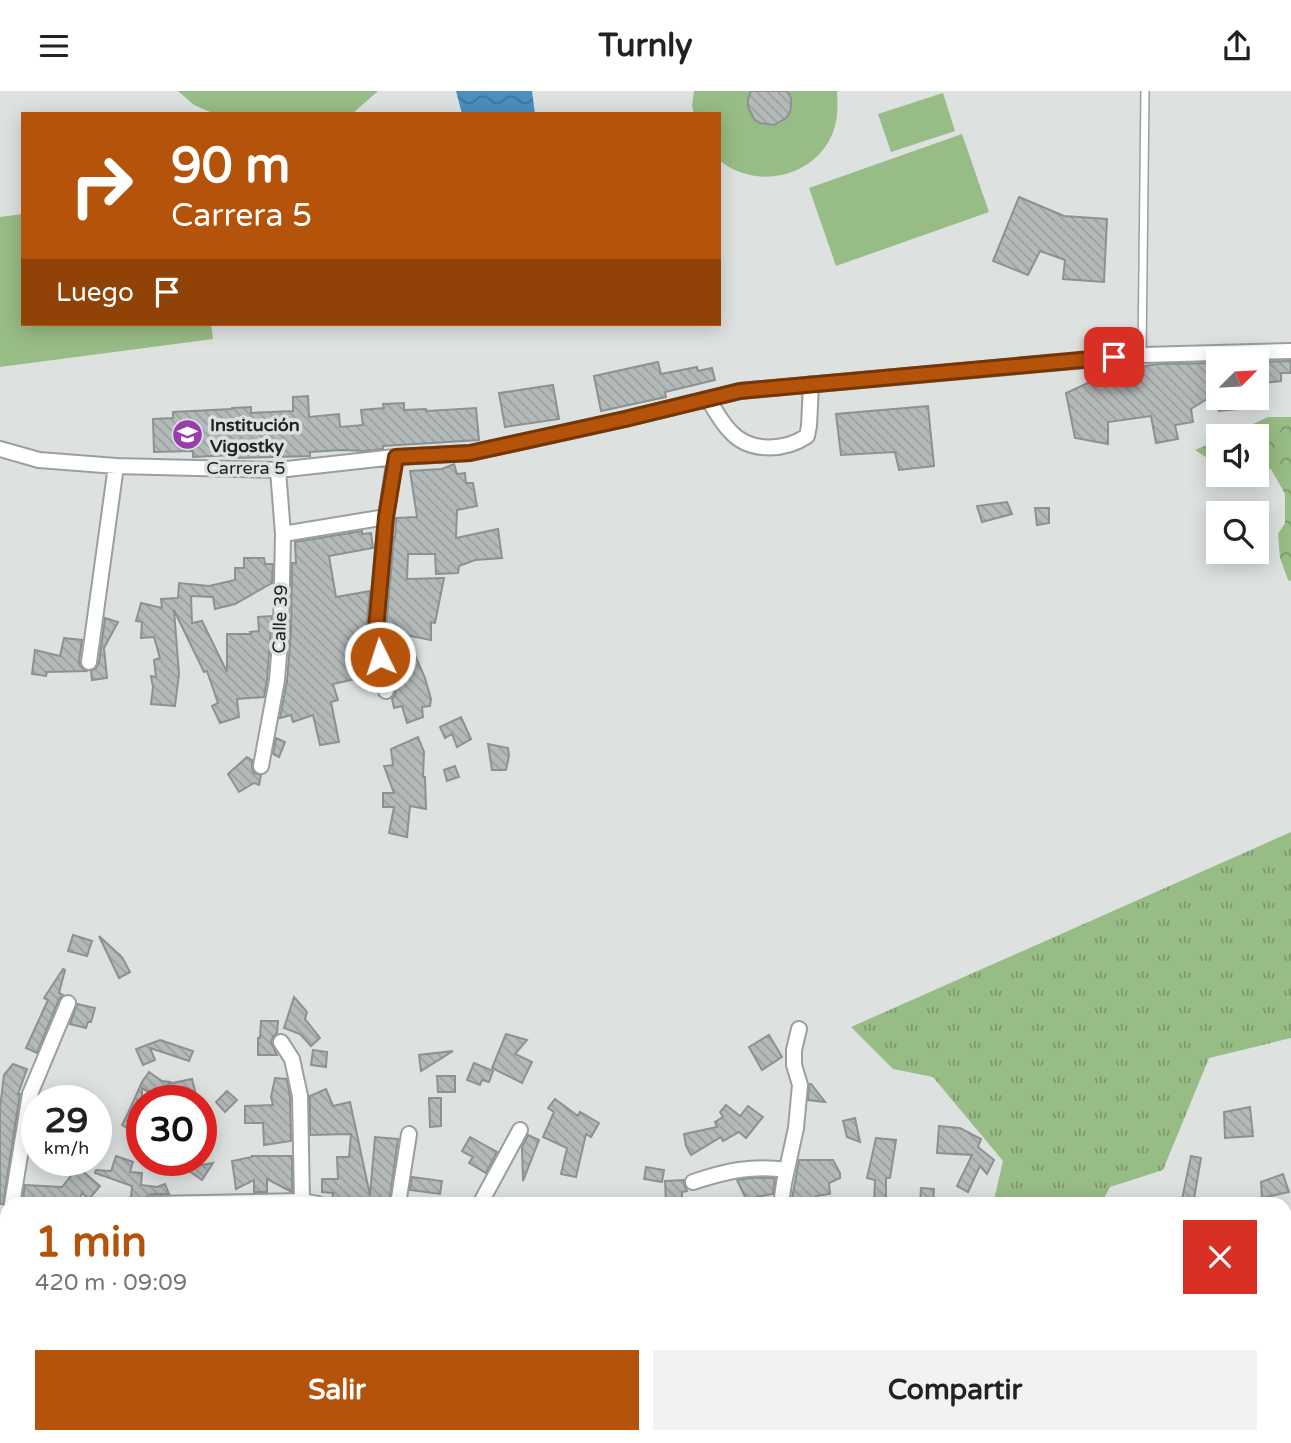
<!DOCTYPE html>
<html lang="es">
<head>
<meta charset="utf-8">
<style>
  body { margin:0; font-family:"Varela Round",sans-serif; background:#f2f2f2; color:#222; height:100vh; display:flex; flex-direction:column; font-size:26px; white-space:nowrap }
  * { box-sizing:border-box; margin:0 }
  p { font-size:23px; color:#767676 }
  .icon { flex:none; width:38px; height:38px; fill:none; stroke:currentColor; stroke-width:2; stroke-linecap:round; stroke-linejoin:round }
  .map { position:relative; flex:1; overflow:hidden }
  .sheet { position:absolute; left:0px; top:1106px; width:1292px; height:247px; display:flex; flex-direction:column; background:#fff; border-radius:21px 21px 0 0; box-shadow:0 4px 18px #0003 }
  .sheet>* { flex:none }
  .banner { position:absolute; left:21px; top:21px; width:700px; height:214px; border-radius:0px; box-shadow:0 4px 18px #0003; background:#b45309; color:#fff; overflow:hidden }
  .needle { width:46px; rotate:66deg }
  .fabs { position:absolute; left:1206px; top:256px; display:grid; gap:14px }
  .fabs a { display:grid; place-items:center; width:63px; height:63px; border-radius:0px; background:#fff; box-shadow:0 4px 18px #0003; font-size:35px }
  .speed { position:absolute; left:21px; top:994px; display:flex; gap:14px; font-size:35px; font-weight:700; text-align:center }
  .speed>* { display:grid; place-content:center; width:91px; height:91px; border-radius:50%; background:#fff; box-shadow:0 4px 18px #0003; line-height:1 }
  .speed small { font-size:18px; font-weight:400 }
  .speed .limit { border:10px solid #d22; background:#fff; color:#111 }
  .pin { position:absolute; display:grid; place-items:center; width:60px; height:60px; color:#fff; margin:-30px; border-radius:14px; box-shadow:0 4px 10px #0006 }
  .me { position:absolute; width:77px; margin:-38px; rotate:356deg; stroke-linejoin:round; filter:drop-shadow(0 0 5px #0008) }
  .turn { display:flex; align-items:center; gap:24px; height:147px; padding:0 35px; font-size:32px }
  .turn .icon { width:91px; height:91px; stroke-width:2.5 }
  .turn b { display:block; font-size:49px; line-height:60px }
  .then { display:flex; align-items:center; height:66px; padding:0 35px; background:#0003; gap:14px; font-size:26px }
  .round { display:grid; place-items:center; flex:none; width:74px; height:74px; border-radius:0px; background:#f2f2f2 }
  .overview { display:flex; align-items:center; justify-content:space-between; height:119px; padding:0 35px }
  h1 { font-size:42px; font-weight:700; line-height:52px; color:#b45309 }
  .button { display:flex; gap:14px; margin-top:auto; padding:14px 35px }
  .button a { flex:1; height:80px; border-radius:0px; background:#b45309; color:#fff; font-size:28px; font-weight:700; line-height:80px; text-align:center }
  .button a+a { background:#f2f2f2; color:#222 }
  header { display:flex; justify-content:space-between; align-items:center; height:91px; padding:0 35px; background:#fff; font-size:32px; font-weight:700 }
  .map>svg:first-child { display:block }
  .grass { fill:url(#grass-tufts) }
  .forest { fill:url(#forest-crowns) }
  .green { fill:#98bc85 }
  .water { fill:url(#water-waves) }
  .building { fill:url(#building-back-hatch); stroke:#8c9192; stroke-width:2 }
  .lines { fill:none; stroke-linecap:round; stroke-linejoin:round }
  .service-casing { stroke:#9b9f9f; stroke-width:10 }
  .minor-casing { stroke:#9b9f9f; stroke-width:18 }
  .service { stroke:#fff; stroke-width:7 }
  .minor { stroke:#fff; stroke-width:14 }
  .route-casing { stroke:#753606; stroke-width:18 }
  .route { stroke:#b45309; stroke-width:12 }
  .labels { text-anchor:middle; stroke-width:7; stroke-linejoin:round; paint-order:stroke }
  .poi-label { font-size:18px; font-weight:bold; fill:#222323; stroke:#dde2e1; text-anchor:start }
  .street-label { font-size:18px; fill:#222323; stroke:#dde2e1 }
</style>
</head>
<body>
<header><svg class="icon" aria-label="menu" viewBox="0 0 24 24"><path d="M4 6h16M4 12h16M4 18h16"/></svg>Turnly<svg class="icon" aria-label="share" viewBox="0 0 24 24"><path d="M12 15V3M7 8l5-5 5 5M5 13v7h14v-7"/></svg></header>
<div class="map">
<svg width="1291" height="1352" viewBox="0 0 1291 1352">
  <defs>
    <pattern id="grass-tufts" width="24" height="20" patternUnits="userSpaceOnUse" patternTransform="scale(1.75)"><rect width="24" height="20" fill="#98bc85"/><path d="M3 7l-1-3M5 7V3M7 7l1-3M15 17l-1-3M17 17v-4M19 17l1-3" fill="none" stroke="#7c986c"/></pattern>
    <pattern id="forest-crowns" width="20" height="18" patternUnits="userSpaceOnUse" patternTransform="scale(1.75)"><rect width="20" height="18" fill="#98bc85"/><path d="M2 6a3 3 0 1 1 6 0M12 15a3 3 0 1 1 6 0" fill="none" stroke="#7c986c"/></pattern>
    <pattern id="water-waves" width="16" height="10" patternUnits="userSpaceOnUse" patternTransform="scale(1.75)"><rect width="16" height="10" fill="#4a90bf"/><path d="M0 5q4-4 8 0t8 0" fill="none" stroke="#3d759b"/></pattern>
    <pattern id="building-back-hatch" width="6" height="6" patternUnits="userSpaceOnUse" patternTransform="scale(1.75)"><rect width="6" height="6" fill="#b4b9ba"/><path d="M-1 5l2 2M0 0l6 6M5-1l2 2" fill="none" stroke="#9a9fa0"/></pattern>
  </defs>
  <rect width="100%" height="100%" fill="#dde2e1"/>
  <path class="grass" d="M1291,741V947L1209,967L1163,1079L1110,1096L1101,1113H993L1003,1070L933,986L893,978L851,936Z"/>
  <path class="forest" d="M1268,326H1291V490L1288,489L1280,467L1278,443L1285,432V403L1271,378L1257,382L1256,345H1227Z
    M1218,349V374L1195,359Z"/>
  <path class="green" d="M178,0H378L352,23H215L194,14Z
    M694,0H837C838,16 838,33 830,48C809,88 754,98 719,69V23H694L692,15Z
    M943,2L955,40L891,61L878,23Z
    M962,43L989,121L836,175L809,97Z
    M23,123V233H211L213,248L0,276V126Z"/>
  <path class="water" d="M456,0H532L535,23H462Z"/>
  <path class="building" d="M751,0H787L791,7V14L790,21L786,27L774,34L760,32L754,28L748,16V8Z
    M1019,106L1064,125L1107,128L1104,191L1063,188L1065,169L1040,160L1028,184L993,170Z
    M1291,270V282H1281V290L1256,293V271Z
    M658,271L661,283L697,276L698,280L712,277L715,289L665,301L666,306L601,320L594,285Z
    M1218,272V301L1191,318L1193,331L1175,334L1178,348L1156,352L1151,325L1108,331V353L1075,347L1066,302L1103,285L1144,281V275L1158,273Z
    M553,294L559,328L505,336L499,302Z
    M308,305L309,326L339,323L340,336L363,334L361,319L384,317L383,313L404,312V319L426,318L427,320L476,317L479,349L383,355V358L364,360L342,359L310,361V365L234,367V364L193,366V360L154,361L153,328L173,327V321L232,318V317L251,316V322L293,320V306Z
    M1217,306H1235L1237,318L1219,320Z
    M928,315L934,375L899,379L895,361L841,364L836,323Z
    M454,373L457,383L465,382L466,392H473L477,415L457,419L456,447L498,438L502,467L475,469L459,475L458,482L436,483L435,463H408L407,488L444,487L435,532L431,531V549L406,544L425,587L431,608L430,615L422,616L423,626L407,632L402,615L394,617L392,608L395,604L396,598L386,538L394,446H395L396,427L417,426L410,380L442,378Z
    M1007,411L1012,423L982,431L977,415Z
    M1035,417H1049V432L1037,434Z
    M362,440V443L371,442L373,457L329,465L336,506L370,500L366,539L374,584L333,593L338,609L331,611L339,651L320,654L313,624L293,631L291,624L280,627L287,590L291,540L292,472H296L295,451Z
    M244,467H264L265,473H273L272,492L235,513L215,518L213,506L191,505L192,532L202,530L227,581V543H251L250,541L259,540L258,526L272,525L267,588L264,606L237,608L239,626L220,632L212,615L218,612L207,580L204,581L174,519L179,583L175,615L151,613L153,596L151,585L156,586L154,569L160,567L154,546L141,547L142,531L136,530L141,512L162,517L161,508L178,507L179,492L209,495L235,489V477H244Z
    M105,527L118,531L104,557L107,587L92,589L91,580L96,577L99,572Z
    M64,547L82,549L79,570L80,575L86,580L47,581L46,585L32,583L35,559L60,565Z
    M461,626L471,648L457,656L452,643L445,647L440,636Z
    M418,646L424,661L423,686H425L426,718L410,715L407,746L389,742L394,716H383V702H394L384,675L393,674L391,658Z
    M276,647L285,651L279,666L273,663Z
    M488,653L508,657L509,665L506,679H492Z
    M247,666L252,669V678L254,682L261,684L259,694L254,692L239,701L228,683Z
    M455,675L459,686L447,690L444,679Z
    M73,844L92,850L87,865L68,860Z
    M99,845L122,866L130,881L119,887Z
    M63,878L65,879L59,902L63,904L59,908L37,962L26,957L48,909L44,907Z
    M294,906L307,921L305,928L320,947L311,955L300,943L284,937Z
    M77,913L95,917L91,931H88L86,937L70,933Z
    M261,930H278L277,942L273,946L271,951L277,964H258V947H260Z
    M506,943L527,949L515,963L532,971L522,992L492,977Z
    M769,944L782,966L762,979L749,956Z
    M160,949L193,960L189,970L150,957L155,969L143,974L136,958Z
    M313,959L327,961L326,976L311,974Z
    M453,960L421,980L419,964Z
    M474,972L493,980L489,991L482,989L480,994L467,989Z
    M13,973L27,978L18,1003H20L3,1113H0V1017L4,984Z
    M149,981L162,990L170,991L168,993L192,988L196,1004L177,1009L161,1010L142,997V1034L136,1043L122,1034L128,1022L142,991Z
    M437,985H455V1001H438Z
    M275,987L287,988L290,1006L291,1050L264,1054L263,1032H245V1015L273,1014L271,1006Z
    M809,993H811L825,1011L808,1009Z
    M326,998L333,1015L350,1011L370,1104L375,1046L398,1048L389,1113L332,1112L333,1102L322,1101V1088H338L337,1066H349L351,1043L310,1044V1005Z
    M227,1000L237,1009L225,1021L216,1011Z
    M429,1007H441V1035L430,1036Z
    M555,1008L578,1025L580,1021L599,1032L591,1046L586,1043L576,1086L561,1083L567,1057L543,1046L554,1021L548,1017Z
    M726,1014L740,1025L748,1015L763,1026L746,1047L739,1041L723,1050L721,1046L691,1064L686,1055L684,1043L717,1036L715,1031L723,1026L720,1021Z
    M1250,1016L1253,1045L1225,1047L1224,1021Z
    M37,1021V1063L30,1062Z
    M855,1027L860,1051L847,1046L843,1030Z
    M939,1035L960,1037L981,1048L978,1056L994,1069L987,1083L980,1075L968,1101L957,1095L972,1064L937,1062Z
    M528,1044L539,1049L523,1090L522,1056Z
    M470,1046L497,1061L486,1082L469,1072L473,1066L462,1060Z
    M876,1047L896,1049L890,1087H886V1113H874L875,1089L867,1087Z
    M116,1065L133,1071L130,1081L142,1082L141,1094L157,1096L165,1093L169,1103H151L144,1108L131,1107L132,1095L95,1082L96,1079L111,1080Z
    M252,1065H292V1101L267,1088V1101H254V1089L236,1098L232,1070L252,1066Z
    M1191,1065L1201,1067L1193,1113H1181Z
    M799,1069H833L840,1082V1087L829,1092L830,1103L816,1105L817,1113H791Z
    M213,1072L202,1089L185,1077Z
    M78,1076L100,1095L89,1108L82,1102L78,1113H22L25,1094L62,1096Z
    M646,1076L664,1079L662,1091L644,1088Z
    M1283,1083L1289,1101L1262,1107L1261,1091Z
    M412,1086L442,1090L440,1103L410,1099Z
    M751,1087H775L773,1103L746,1108L737,1089Z
    M684,1089V1093L687,1100L682,1101V1111L666,1112L665,1090Z
    M921,1097L934,1098L933,1113H920Z"/>
  <g class="lines">
    <defs>
      <path id="service" d="M1142,264L1145,0"/>
      <path id="minor" d="M708,308C715,319 721,331 730,340C749,362 785,360 807,345L809,335L811,293
        M0,358L39,369L116,375L278,379L395,366L470,362L625,328L740,300L1142,264L1291,260
        M283,443L386,426
        M89,571L116,375
        M386,600L376,538L386,426L395,366
        M261,675L277,589L281,539L283,443L278,379
        M281,951L292,968L300,1005L302,1110
        M693,1091C726,1080 752,1074 787,1079
        M12,1113L30,1003L68,912
        M152,1113L302,1110L318,1113
        M398,1113L409,1043
        M480,1113L520,1039
        M781,1113L784,1092L796,1037L800,994L794,974V959L799,938
        M0,1195L7,1148
        M0,1230L7,1231
        M773,1346L774,1352
        M1146,1346L1161,1352
        M113,1352L114,1346
        M244,1352V1346
        M374,1352L375,1346
        M513,1352L514,1346
        M658,1352L659,1346
        M1194,1352L1196,1346"/>
    </defs>
    <use href="#service" class="service-casing"/>
    <use href="#minor" class="minor-casing"/>
    <use href="#service" class="service"/>
    <use href="#minor" class="minor"/>
  </g>
  <g class="lines">
    <defs>
      <path id="route" d="M380,566L376,538L386,426L396,366L470,362L625,328L740,300L1114,266"/>
    </defs>
    <use href="#route" class="route-casing"/>
    <use href="#route" class="route"/>
  </g>
  <defs>
    <symbol id="school-disc" viewBox="-11 -11 22 22"><circle r="9.5" fill="#973eaa" stroke="#dde2e1"/><path d="M0-5L7-2L0 1L-7-2ZM-4 1L0 2.5L4 1V4Q0 6-4 4Z" fill="#fff"/></symbol>
  </defs>
  <g fill-rule="evenodd">
    <use href="#school-disc" x="170" y="326" width="35" height="35"/>
  </g>
  <g class="labels">
    <g class="poi-label">
      <text x="210" y="340">Institución<tspan x="210" dy="21">Vigostky</tspan></text>
    </g>
    <g class="street-label">
      <text x="246" y="383">Carrera 5</text>
      <text transform="translate(280 528) rotate(-88)" y="6">Calle 39</text>
    </g>
  </g>
</svg>
<div class="fabs">
<a><svg class="needle" viewBox="-14 -14 28 28"><path d="M0-13l5 13h-10z" fill="#e53935"/><path d="M0 13l5-13h-10z" fill="#767676"/></svg></a>
<a><svg class="icon" aria-label="sound" viewBox="0 0 24 24"><path d="M4 9h4l5-4v14l-5-4H4zM17 9q2 3 0 6"/></svg></a>
<a><svg class="icon" aria-label="search" viewBox="0 0 24 24"><circle cx="10" cy="10" r="6"/><path d="M15 15l6 6"/></svg></a>
</div>
<div class="speed"><div>29<small>km/h</small></div><div class="limit">30</div></div>
<div class="pin" style="left:1114px;top:266px;background:#d93025"><svg class="icon" aria-label="arrive" viewBox="0 0 24 24"><path d="M6 21V4h12l-3 4 3 4H6"/></svg></div>
<svg class="me" style="left:380px;top:566px" viewBox="-20 -20 40 40"><circle r="17" fill="#b45309" stroke="#fff" stroke-width="3"/><path d="M0-11L8 9 0 5-8 9z" fill="#fff"/></svg>
<div class="banner">
<div class="turn"><svg class="icon" aria-label="right" viewBox="0 0 24 24"><path d="M7 20v-9h11M14 6l5 5-5 5"/></svg><div><b>90 m</b>Carrera 5</div></div>
<div class="then">Luego<svg class="icon" aria-label="arrive" viewBox="0 0 24 24"><path d="M6 21V4h12l-3 4 3 4H6"/></svg></div>
</div>
<section class="sheet">
<div class="overview"><div><h1>1 min</h1><p>420 m · 09:09</p></div><a class="round" style="background:#d93025;color:#fff"><svg class="icon" aria-label="close" viewBox="0 0 24 24"><path d="M6 6l12 12M18 6L6 18"/></svg></a></div>
<div class="button"><a>Salir</a><a>Compartir</a></div>
</section>
</div>
</body>
</html>
